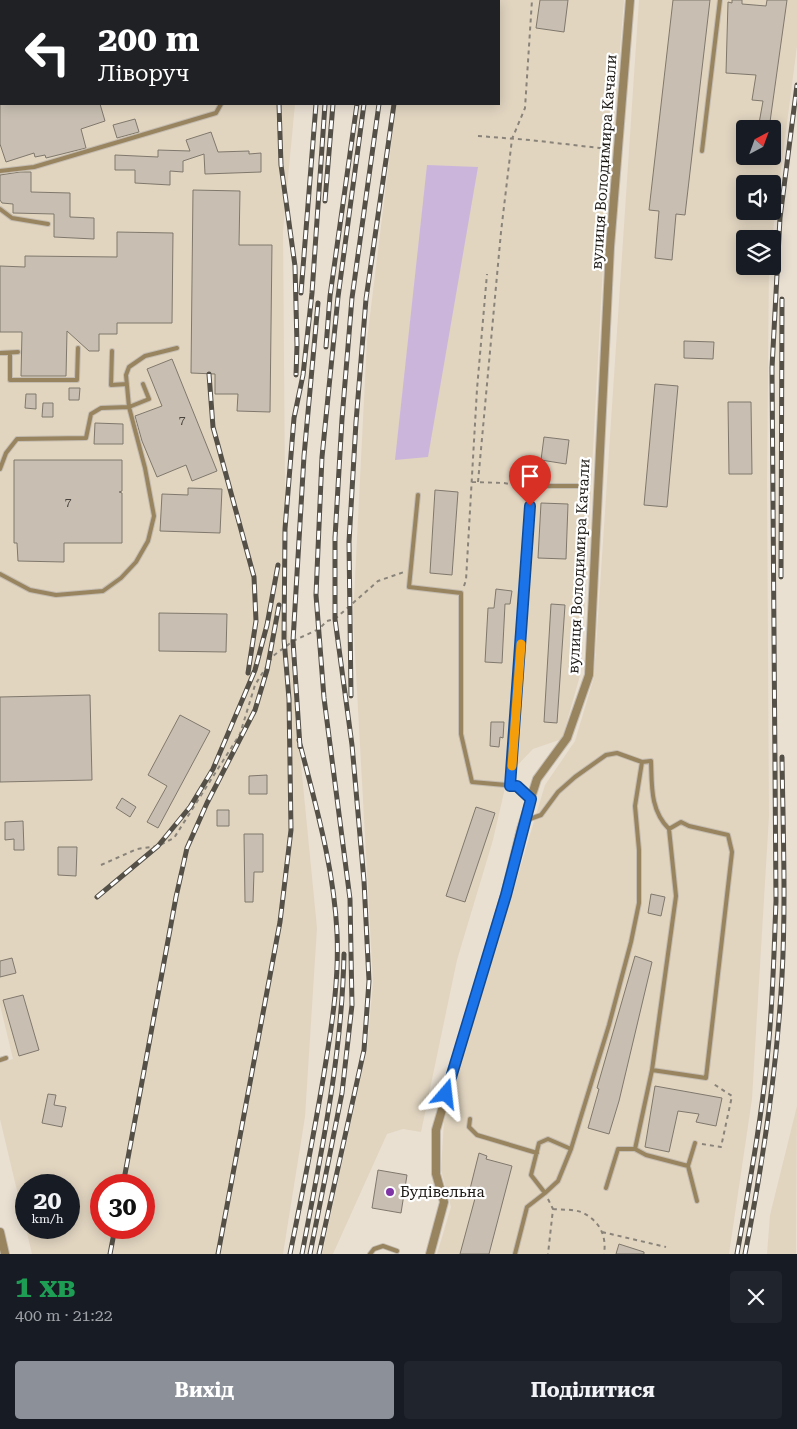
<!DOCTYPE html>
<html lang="uk">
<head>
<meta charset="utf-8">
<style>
  body { margin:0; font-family:"Roboto Serif",serif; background:#20242c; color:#f1f3f6; height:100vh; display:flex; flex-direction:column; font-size:19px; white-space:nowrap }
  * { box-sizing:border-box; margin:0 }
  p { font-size:16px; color:#9ea1a6 }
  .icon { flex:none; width:28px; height:28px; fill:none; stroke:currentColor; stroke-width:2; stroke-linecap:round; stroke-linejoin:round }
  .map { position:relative; height:1254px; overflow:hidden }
  .drawer { display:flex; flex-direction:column; background:#171b24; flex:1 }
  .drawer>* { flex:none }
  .guide { position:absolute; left:0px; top:0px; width:500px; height:105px; box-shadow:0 2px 12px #0003; background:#202124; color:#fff; overflow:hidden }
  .needle { width:32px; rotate:41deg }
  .controls { position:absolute; left:736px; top:120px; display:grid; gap:10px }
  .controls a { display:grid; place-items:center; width:45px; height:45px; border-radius:5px; background:#171b24; box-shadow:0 2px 12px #0003; font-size:25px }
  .speed { position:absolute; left:15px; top:1174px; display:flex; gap:10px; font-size:25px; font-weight:700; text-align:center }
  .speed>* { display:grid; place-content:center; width:65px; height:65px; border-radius:50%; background:#171b24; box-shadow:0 2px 12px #0003; line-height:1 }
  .speed small { font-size:12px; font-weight:400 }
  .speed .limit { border:8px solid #d22; background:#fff; color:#111 }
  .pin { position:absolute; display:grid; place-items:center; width:42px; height:42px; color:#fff; margin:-51px -21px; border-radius:50% 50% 50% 0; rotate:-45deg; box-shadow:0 0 5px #0007 }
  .pin .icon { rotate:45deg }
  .me { position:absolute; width:55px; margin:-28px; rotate:17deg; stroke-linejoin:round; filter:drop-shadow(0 0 4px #0008) }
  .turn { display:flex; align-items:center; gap:18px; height:105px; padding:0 15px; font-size:22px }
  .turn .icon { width:65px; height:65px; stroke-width:2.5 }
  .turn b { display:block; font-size:35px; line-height:42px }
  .round { display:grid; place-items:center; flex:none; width:52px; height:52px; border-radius:5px; background:#20242c }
  .headline { display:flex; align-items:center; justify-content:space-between; height:85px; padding:0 15px }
  h1 { font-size:30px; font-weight:700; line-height:38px; color:#1e9e55 }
  .primary-button { display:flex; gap:10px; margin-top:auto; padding:10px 15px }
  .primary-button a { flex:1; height:58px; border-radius:5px; background:#8c9099; color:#fff; font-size:20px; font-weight:700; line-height:58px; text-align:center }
  .primary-button a+a { background:#20242c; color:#f1f3f6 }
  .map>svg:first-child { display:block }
  .built { fill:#e1d5c0; fill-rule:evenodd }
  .green { fill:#ccb5db }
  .building { fill:#c8bfb2; stroke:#80786c }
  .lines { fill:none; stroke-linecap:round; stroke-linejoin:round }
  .lane-casing { stroke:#c4bcb0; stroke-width:6 }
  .street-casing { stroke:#c4bcb0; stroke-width:10 }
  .path { stroke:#898379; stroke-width:2; stroke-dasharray:4 4; stroke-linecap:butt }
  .lane { stroke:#998460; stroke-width:4 }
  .street { stroke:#998460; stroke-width:8 }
  .rail-casing { stroke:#545048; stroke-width:5 }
  .rail { stroke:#fff; stroke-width:3; stroke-dasharray:9; stroke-linecap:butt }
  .route-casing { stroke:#114b97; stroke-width:12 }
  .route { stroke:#1a73e8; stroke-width:9 }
  .slow { stroke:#f59e0b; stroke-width:9 }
  .poi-dot { fill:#8035a7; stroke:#fff; stroke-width:2 }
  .labels { text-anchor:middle; stroke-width:4.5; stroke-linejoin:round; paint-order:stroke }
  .number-label { font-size:12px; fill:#47423c }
  .street-label { font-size:15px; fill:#1c1914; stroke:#fff }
  .poi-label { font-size:15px; fill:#1c1914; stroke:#fff; text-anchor:start }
</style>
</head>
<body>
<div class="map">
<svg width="797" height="1254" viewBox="0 0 797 1254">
  <rect width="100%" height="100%" fill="#e9e0d2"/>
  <path class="built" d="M0,0H306L1,1V104H295L283,231L286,611L317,928L305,1117L283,1254H32L0,1119V1063L13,1059L0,1005ZM26,1185H69V1228H26ZM101,1185H144V1228H101Z
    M411,0H624L604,246L581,672L562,739L533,749L508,775L493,840L457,960L421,1132L403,1129L387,1134L333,1254H322L367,1049L373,982L353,618L367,340L396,104H499V1Z
    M639,0H797V46L772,239H745V266H769L767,481L769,816L752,1099L729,1254H437L451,1207L441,1170L444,1121L545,785L575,741L594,677ZM745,129H772V156H745ZM745,184H772V211H745Z
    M797,1106L796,1254H767L770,1215Z"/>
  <path class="green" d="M427,165L478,167L428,457L395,460Z"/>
  <path class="building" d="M540,0H568L564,32L536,28Z
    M673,0H710L685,215L676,214L672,260L655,258L659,211L649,210Z
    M732,0H742V4L766,6L767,0H787L769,129H758L763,101L752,100L756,75L726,73L728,2L732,3Z
    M0,104H100L105,121L81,129L86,148L46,158L45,155L35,157L34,153L6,162L0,144Z
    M135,119L139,132L117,138L113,125Z
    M211,132L218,152L249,151V154L261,153V172L205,174L204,154L183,161V172L170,171V185L135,183V170H115V155L158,157V150L190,151L186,140Z
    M20,172H31V192L70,193V217L94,218V239L54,237V214L13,213V204L2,203L0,200V175Z
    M193,190L240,191L239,245H272L270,412L237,411L238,394H215V374L191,373Z
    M117,232L173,233L172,323H117V334H99V351H89L67,331L66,376H21L22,332H0V266L25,267V256L117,257Z
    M684,341L714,342L713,359L684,358Z
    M172,359L217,471L192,481L186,465L157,477L142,441L135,416L162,406L147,369Z
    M655,384L678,386L667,507L644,505Z
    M69,388H80L79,400H69Z
    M26,394H36V409L25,408Z
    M728,402H751L752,474H729Z
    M43,403H53V417H42Z
    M95,423L123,424V444H94Z
    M544,437L569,440L566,464L541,460Z
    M14,460H122V491L119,492L122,493V543H64V562L18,561L17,543H14Z
    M188,488L222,489L220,533L160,531L162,494L188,495Z
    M435,490L458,492L452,575L430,573Z
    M541,503L568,504L566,559L538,558Z
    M496,589L512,591L510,604H505L502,663L485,662L488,608H494Z
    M551,604L565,605L557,723L544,722Z
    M159,613L227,614L226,652L159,651Z
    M90,695L92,780L0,782V697Z
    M180,715L210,731L158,828L147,822L167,786L148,775Z
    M491,722H504L503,738L500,737L499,747L490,746Z
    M267,775V794H249V776Z
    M122,798L136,807L130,817L116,808Z
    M476,807L495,813L465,902L446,896Z
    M217,810H229V826H217Z
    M23,821L24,850H14V839L5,840V822Z
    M244,834H263V872H254L253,902H245Z
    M58,847H77L76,876L58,875Z
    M651,894L665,897L661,916L648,913Z
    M635,956L652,962L619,1101L609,1134L588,1128L599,1089L597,1088Z
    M12,958L16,973L0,977V961Z
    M23,995L39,1050L19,1056L3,1000Z
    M655,1086L722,1098L716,1126L696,1122L699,1114L678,1111L669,1152L645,1147Z
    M48,1094L56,1095L54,1105L66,1107L62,1127L42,1123Z
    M479,1153L487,1156L486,1159L512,1166L489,1254H460L477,1191L470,1189Z
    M378,1170L407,1175L401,1213L372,1208Z
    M619,1244L644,1252V1254H616Z"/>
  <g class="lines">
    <defs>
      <path id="lane" d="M173,0L174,1
        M702,151L720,0
        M0,171L34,167L216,113L221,104
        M0,209L12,218L48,224
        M112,351L111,385L127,384
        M0,353L18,352
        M10,353V380H77L78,348
        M0,469L6,453L17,439L86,438L91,414L101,408L129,407L149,399L143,384
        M418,495L409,587L461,593V734L472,782L517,786L531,799
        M0,574L30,590L56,595L103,591L121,578L136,562L148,541L154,516L145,468L129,407L126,375L129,367L145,356L177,348
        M510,786L532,486H578
        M524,821L541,815L558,792L575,777L606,755L617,753L642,762L651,761C652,786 650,810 669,829L681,822L689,826L728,835L732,852L706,1078L652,1070L635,1149H618L606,1188
        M0,1060L6,1058
        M652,1070L676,896L669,829
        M470,1119L469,1127L477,1135L537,1153
        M635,1149L646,1155L688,1166L697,1201
        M688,1166L695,1143
        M545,1193L558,1181L571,1149L609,1025L631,942L639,903V850L635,806L642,762
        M370,1254L374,1249L383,1246L397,1251
        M515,1254L527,1207L545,1193L531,1175L539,1143L548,1139L571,1149"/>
      <path id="street" d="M0,1232L5,1254
        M430,1254L444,1202L436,1174V1130L505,895L521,829L537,779L567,738L589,675L610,247L630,0"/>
    </defs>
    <use href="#lane" class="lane-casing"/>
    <use href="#street" class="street-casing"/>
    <path class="path" d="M478,136L530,140L608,149
      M472,482L504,483L525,487
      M478,482L501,232L512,139L525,108L532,0
      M464,586L466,580L477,389L487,274
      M101,865L137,849L158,846L174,838L240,734L255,685L273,656L293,641L319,629L327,621L335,619L378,581L404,572
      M702,1144L721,1147L732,1096L712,1083
      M548,1199L553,1209L548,1254
      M553,1209C561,1210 573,1209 581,1212C599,1220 607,1235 604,1254
      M602,1232L666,1247"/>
    <use href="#lane" class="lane"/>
    <use href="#street" class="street"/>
    <defs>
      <path id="rail" d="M324,1V0
        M332,1V0
        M341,1V0
        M371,1V0
        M393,1V0
        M400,1V0
        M408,1V0
        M279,104L281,165L295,266L297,345L296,375
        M325,201L333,104
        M301,293L316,104
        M326,347L330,296L357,104
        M209,374L213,427L254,577L256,621L248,673
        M781,577L782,299
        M351,696L349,542L356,422L366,299L394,104
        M300,747L293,641L304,456L318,303
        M97,897L158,846L190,807L213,769L255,670L267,625L278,565
        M123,1185L176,897L187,848L207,803L255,710L267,670L279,605
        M110,1254L115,1228
        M218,1254L280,922L291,830L289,699L284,639L285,529L294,418L303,375L312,293L325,104
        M290,1254C303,1190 316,1125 326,1061C333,1018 339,976 337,933C334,867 315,803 299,740
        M302,1254C321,1154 342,1056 344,954
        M310,1254L342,1093L352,1005L350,899L324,698L316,595L322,457L338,297L364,104
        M319,1254L364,1050L369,981L364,881L352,745L335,619V538L342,419L352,298L379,104
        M737,1254C749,1186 762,1118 768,1050C773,1000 774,951 776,901L772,368L780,218L797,85
        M745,1254C763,1162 777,1070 782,976C786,903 783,830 782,757"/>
    </defs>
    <use href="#rail" class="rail-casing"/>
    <use href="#rail" class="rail"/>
  </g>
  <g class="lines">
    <defs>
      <path id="route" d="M446,1094L506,895L531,799L517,786H510L530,506"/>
    </defs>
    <use href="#route" class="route-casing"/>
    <use href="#route" class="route"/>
    <path class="slow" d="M512,766L521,644"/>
  </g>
  <circle class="poi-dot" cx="390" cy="1192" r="5"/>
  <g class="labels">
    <g class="number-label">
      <text x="182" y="424">7</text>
      <text x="68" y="506">7</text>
    </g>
    <g class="street-label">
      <text transform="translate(604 162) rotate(-86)" y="5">вулиця Володимира Качали</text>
      <text transform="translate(579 566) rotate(-87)" y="5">вулиця Володимира Качали</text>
    </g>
    <g class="poi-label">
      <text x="400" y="1197">Будівельна</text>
    </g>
  </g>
</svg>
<div class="controls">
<a><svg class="needle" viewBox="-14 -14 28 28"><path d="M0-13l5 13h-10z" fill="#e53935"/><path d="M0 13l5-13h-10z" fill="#9ea1a6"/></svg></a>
<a><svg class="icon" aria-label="sound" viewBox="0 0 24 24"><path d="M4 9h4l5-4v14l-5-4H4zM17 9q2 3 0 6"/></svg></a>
<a><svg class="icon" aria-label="layers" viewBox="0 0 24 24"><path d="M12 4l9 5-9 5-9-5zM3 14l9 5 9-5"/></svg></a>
</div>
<div class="speed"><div>20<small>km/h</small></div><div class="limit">30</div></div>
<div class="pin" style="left:530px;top:506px;background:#d93025"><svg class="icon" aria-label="arrive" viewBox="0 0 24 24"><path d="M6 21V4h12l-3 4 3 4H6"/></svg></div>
<svg class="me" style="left:446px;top:1094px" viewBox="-20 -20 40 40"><path d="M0-17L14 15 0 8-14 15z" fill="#1a73e8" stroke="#fff" stroke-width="4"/></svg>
<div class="guide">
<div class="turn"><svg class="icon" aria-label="left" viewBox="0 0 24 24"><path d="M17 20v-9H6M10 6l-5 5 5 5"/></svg><div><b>200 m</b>Ліворуч</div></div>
</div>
</div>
<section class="drawer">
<div class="headline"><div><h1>1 хв</h1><p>400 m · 21:22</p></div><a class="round"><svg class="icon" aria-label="close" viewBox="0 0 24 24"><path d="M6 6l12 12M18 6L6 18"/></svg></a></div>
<div class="primary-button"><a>Вихід</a><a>Поділитися</a></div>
</section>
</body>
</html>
